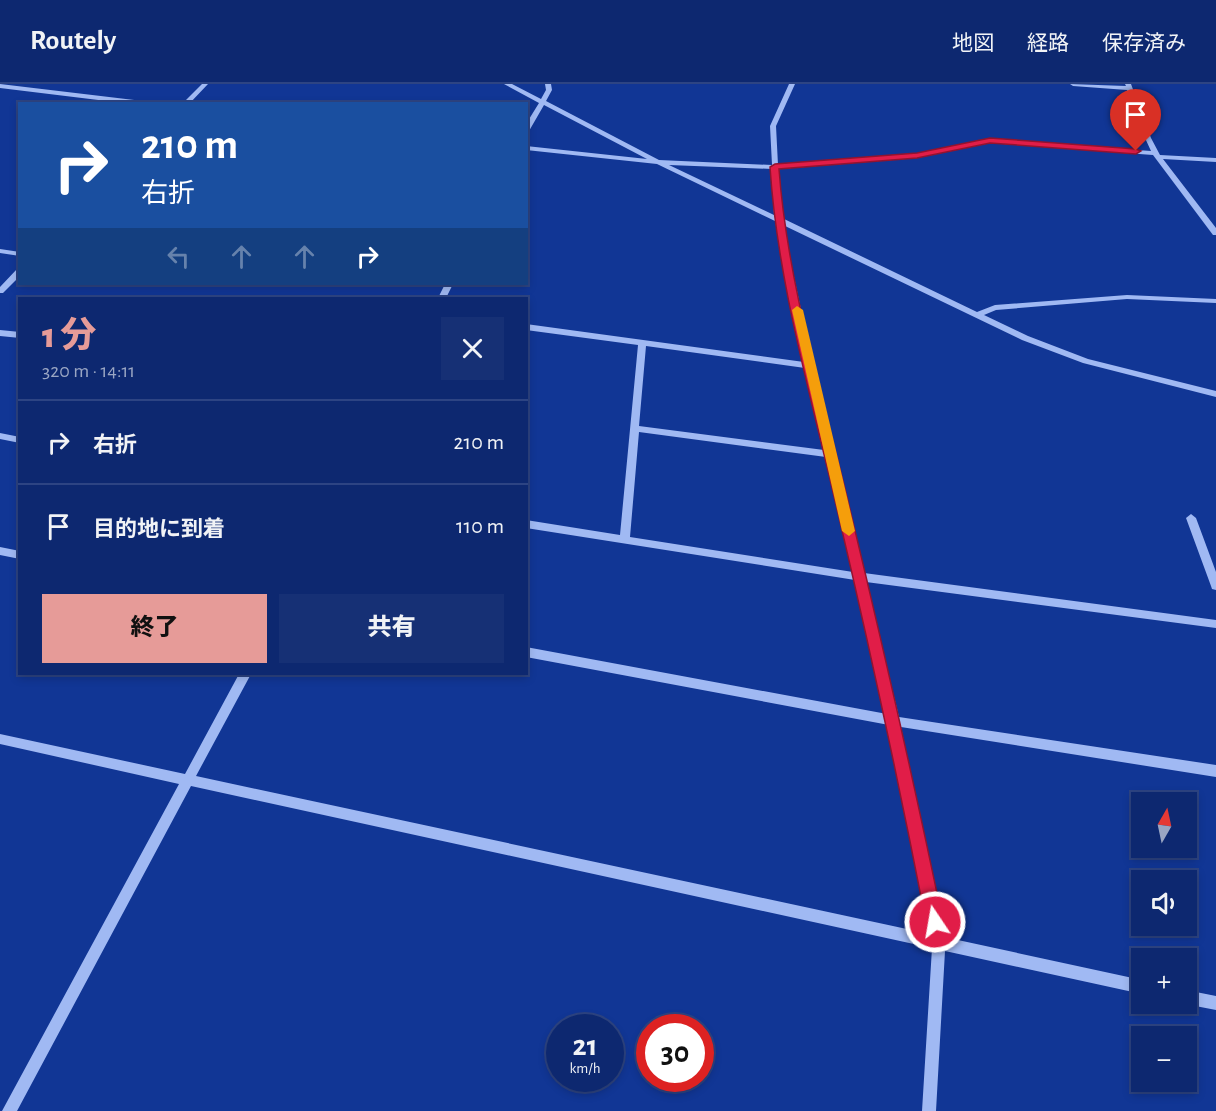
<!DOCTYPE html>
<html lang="ja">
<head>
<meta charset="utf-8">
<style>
  body { margin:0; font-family:"Alegreya Sans","Noto Sans JP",sans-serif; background:#163075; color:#f1f3f6; height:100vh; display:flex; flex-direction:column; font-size:22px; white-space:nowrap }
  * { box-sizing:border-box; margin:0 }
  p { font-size:20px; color:#9aa6c3 }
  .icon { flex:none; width:33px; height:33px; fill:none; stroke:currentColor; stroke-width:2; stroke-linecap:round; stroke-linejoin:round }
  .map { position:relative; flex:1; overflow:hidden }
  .drawer { position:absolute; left:18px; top:213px; width:510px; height:378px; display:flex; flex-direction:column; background:#0d2870; border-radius:0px; box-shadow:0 3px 9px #0003,0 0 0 2px #2d4483 }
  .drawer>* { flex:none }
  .banner { position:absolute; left:18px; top:18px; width:510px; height:183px; border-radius:0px; box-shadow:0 3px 9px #0003,0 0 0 2px #2d4483; background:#1a4fa0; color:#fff; overflow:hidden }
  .needle { width:39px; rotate:9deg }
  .tools { position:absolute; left:1131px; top:708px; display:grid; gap:12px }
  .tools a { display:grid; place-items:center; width:66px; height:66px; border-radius:0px; background:#0d2870; box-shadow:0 3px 9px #0003,0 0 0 2px #2d4483; font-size:30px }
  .speed { position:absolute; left:546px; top:930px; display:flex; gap:12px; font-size:30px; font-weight:700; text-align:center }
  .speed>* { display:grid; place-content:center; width:78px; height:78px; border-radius:50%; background:#0d2870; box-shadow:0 3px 9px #0003,0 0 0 2px #2d4483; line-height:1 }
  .speed small { font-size:15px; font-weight:400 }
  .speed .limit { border:9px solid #d22; background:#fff; color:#111 }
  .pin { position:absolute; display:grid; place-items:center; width:51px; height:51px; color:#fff; margin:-62px -26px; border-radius:50% 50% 50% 0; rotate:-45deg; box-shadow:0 0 6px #0007 }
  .pin .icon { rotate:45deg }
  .me { position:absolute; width:66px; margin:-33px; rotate:348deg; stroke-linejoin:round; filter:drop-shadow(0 0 4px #0008) }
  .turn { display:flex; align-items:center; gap:21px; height:126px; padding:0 24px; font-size:27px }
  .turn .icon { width:78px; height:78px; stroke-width:2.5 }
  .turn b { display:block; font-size:42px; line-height:51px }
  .lanes { display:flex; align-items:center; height:57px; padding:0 24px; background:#0003; justify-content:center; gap:30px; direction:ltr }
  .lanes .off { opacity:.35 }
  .round { display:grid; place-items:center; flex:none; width:63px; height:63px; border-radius:0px; background:#163075 }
  .summary { display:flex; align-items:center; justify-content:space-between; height:102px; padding:0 24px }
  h1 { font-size:36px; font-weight:800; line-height:45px; color:#e69b98 }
  .action { display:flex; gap:12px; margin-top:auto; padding:12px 24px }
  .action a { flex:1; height:69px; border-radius:0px; background:#e69b98; color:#111; font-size:24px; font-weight:800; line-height:69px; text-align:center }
  .action a+a { background:#163075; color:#f1f3f6 }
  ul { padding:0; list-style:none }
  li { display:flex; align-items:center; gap:18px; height:84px; padding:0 24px; border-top:2px solid #2d4483 }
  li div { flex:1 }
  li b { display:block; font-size:22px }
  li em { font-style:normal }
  header { display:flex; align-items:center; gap:36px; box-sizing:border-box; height:84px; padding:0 30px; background:#0d2870; border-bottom:2px solid #2d4483 }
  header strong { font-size:28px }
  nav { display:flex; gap:33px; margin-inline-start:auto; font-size:21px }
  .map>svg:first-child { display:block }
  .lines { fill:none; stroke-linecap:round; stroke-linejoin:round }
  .minor { fill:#a0b9f3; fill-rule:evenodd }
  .route { fill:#e11d48; stroke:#92132f; stroke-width:1.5 }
  .slow { fill:#f59e0b }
</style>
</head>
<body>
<header>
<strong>Routely</strong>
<nav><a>地図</a><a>経路</a><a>保存済み</a></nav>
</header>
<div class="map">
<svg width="1216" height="1027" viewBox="0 0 1216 1027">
  <rect width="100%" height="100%" fill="#113695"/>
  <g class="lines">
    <path class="minor" d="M0,0L151,18L154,20H131L0,4Z
      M202,0H208L189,20H182Z
      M504,0H512L541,15L546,6L545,0H551L552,6L546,17L659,76L772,81L770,42L789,0H795L776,42L778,81L917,70L990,55L1151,67L1145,54L1127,6L1073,2L1070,0L1126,2L1125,0H1131L1151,54L1160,71L1216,74V78L1163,75L1216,144V151H1213L1153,71L990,59L917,74L779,85L782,134L977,228L995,221L1127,211L1216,215V219L1127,215L996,226L984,231L1028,252L1088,275L1216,307V313L1083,279L1022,256L783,141L813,282L864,489L1216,536V544L866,498L899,633L1216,681V693L901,643L944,853L1142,896V910L945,867L936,1027H922L932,864L191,702L17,1027H2L179,700L0,660V650L185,690L239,590H251L196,692L930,850L889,641L526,573V563L887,630L855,496L526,444V436L620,451L638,261L526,246V240L804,278L775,137L657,80L526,66V62L647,75L544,21L529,47L526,49V40L539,19ZM669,81L772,85L774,131ZM646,262L805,284L824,366L639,342ZM639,348L826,373L853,488L630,453Z
      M0,165L20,168V172L0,169Z
      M17,185H20V192L3,209H0V203Z
      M445,200H453L446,214H438Z
      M0,246L20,248V254L0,252Z
      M0,349L20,353V359L0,355Z
      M1191,430L1196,434L1216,488V506L1212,505L1211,502L1186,434Z
      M0,463L20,467V475L0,471Z
      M1186,906L1216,912V926L1185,920H1186Z"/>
  </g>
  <path class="route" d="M990,54L1136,65L1141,67L1136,70L990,59L917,74L779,85C787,193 819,300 845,405C880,549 913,693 943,838L941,844L935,847L929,844L926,838C898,694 867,551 833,408C808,301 777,192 770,83L775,80L917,69Z"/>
  <path class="slow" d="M797,222L803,226L855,447L849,452L842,447L792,226Z"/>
</svg>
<div class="tools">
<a><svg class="needle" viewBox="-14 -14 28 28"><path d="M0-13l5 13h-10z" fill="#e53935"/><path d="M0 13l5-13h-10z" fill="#9aa6c3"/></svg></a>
<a><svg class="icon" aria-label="sound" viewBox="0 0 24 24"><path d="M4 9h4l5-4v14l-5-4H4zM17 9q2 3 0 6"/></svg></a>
<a>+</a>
<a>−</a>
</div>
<div class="speed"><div>21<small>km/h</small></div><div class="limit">30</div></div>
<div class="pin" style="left:1136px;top:67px;background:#d93025"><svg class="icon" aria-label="arrive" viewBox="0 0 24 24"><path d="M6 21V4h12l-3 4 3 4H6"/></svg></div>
<svg class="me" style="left:935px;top:838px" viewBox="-20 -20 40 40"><circle r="17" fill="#e11d48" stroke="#fff" stroke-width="3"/><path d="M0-11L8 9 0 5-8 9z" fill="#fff"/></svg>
<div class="banner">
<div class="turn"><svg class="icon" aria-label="right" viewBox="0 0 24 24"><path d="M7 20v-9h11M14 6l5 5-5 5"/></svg><div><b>210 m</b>右折</div></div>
<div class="lanes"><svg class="icon off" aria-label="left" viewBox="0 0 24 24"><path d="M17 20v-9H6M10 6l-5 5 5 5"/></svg><svg class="icon off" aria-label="ahead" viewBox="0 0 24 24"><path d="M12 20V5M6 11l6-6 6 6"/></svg><svg class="icon off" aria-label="ahead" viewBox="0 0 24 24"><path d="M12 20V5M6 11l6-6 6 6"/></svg><svg class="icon" aria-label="right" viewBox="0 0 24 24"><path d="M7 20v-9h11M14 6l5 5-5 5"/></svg></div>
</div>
<section class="drawer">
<div class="summary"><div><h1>1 分</h1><p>320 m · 14:11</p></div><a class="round"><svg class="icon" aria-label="close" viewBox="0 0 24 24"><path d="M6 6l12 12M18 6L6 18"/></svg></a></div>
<ul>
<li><svg class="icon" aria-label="right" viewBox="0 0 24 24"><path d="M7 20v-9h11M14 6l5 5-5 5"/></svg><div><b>右折</b></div><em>210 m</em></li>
<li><svg class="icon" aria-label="arrive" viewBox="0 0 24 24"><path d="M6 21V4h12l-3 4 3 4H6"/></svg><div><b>目的地に到着</b></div><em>110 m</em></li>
</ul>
<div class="action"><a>終了</a><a>共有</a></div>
</section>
</div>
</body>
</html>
